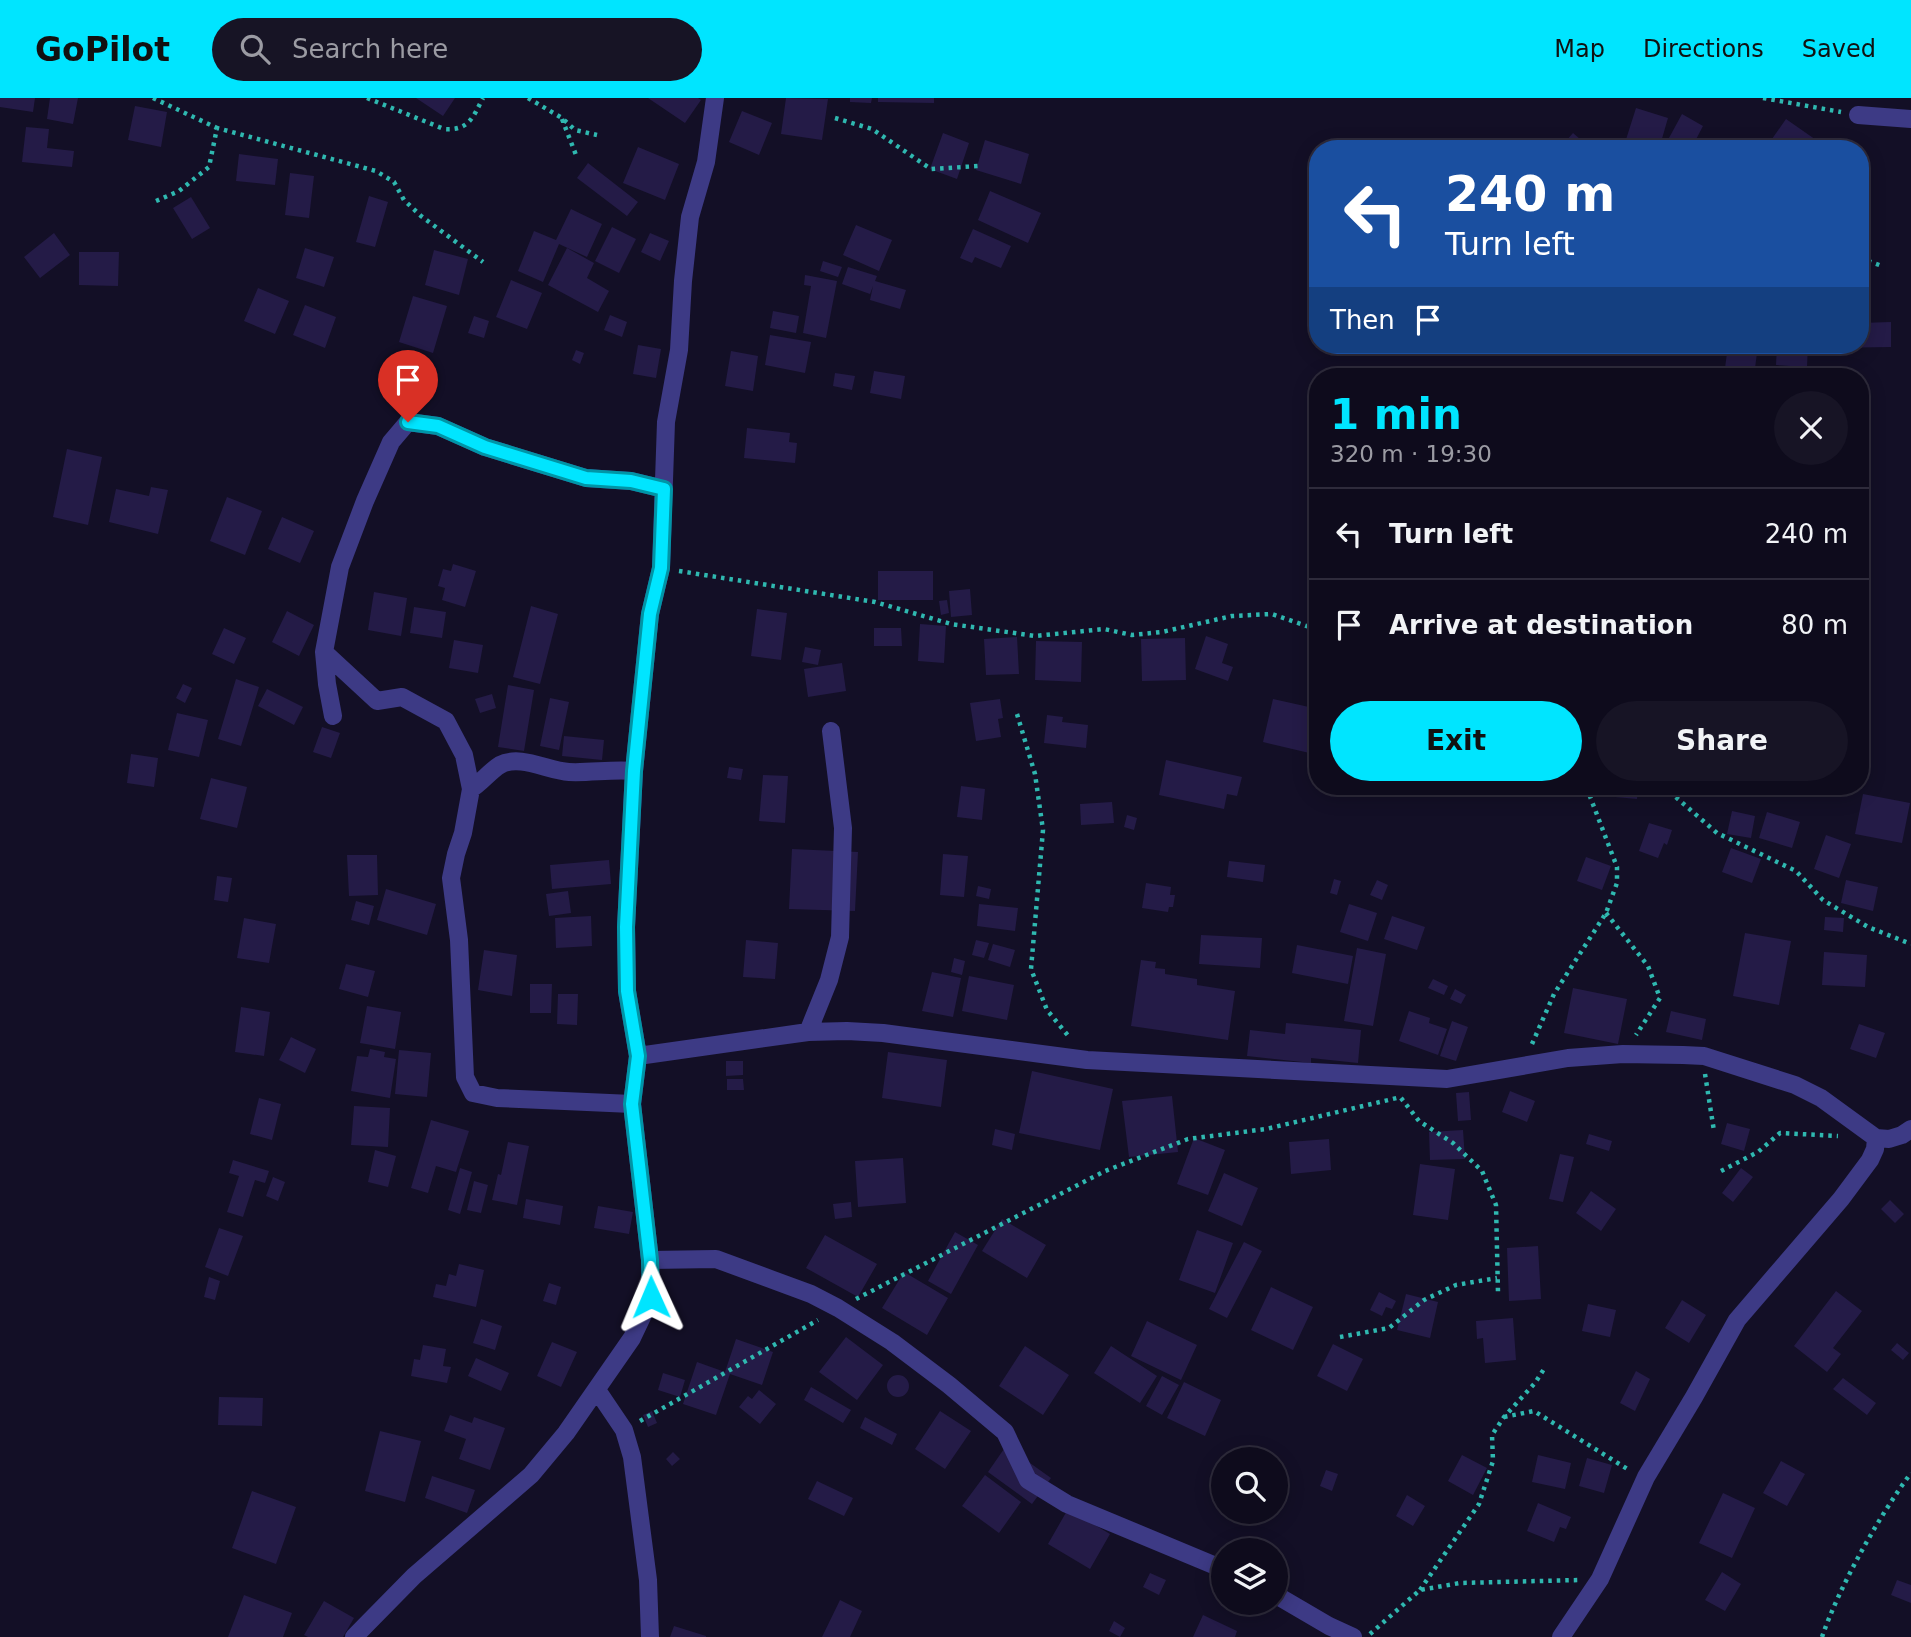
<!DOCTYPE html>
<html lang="en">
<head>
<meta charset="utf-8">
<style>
  body { margin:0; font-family:"DejaVu Sans",sans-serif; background:#171425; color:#f1f3f6; height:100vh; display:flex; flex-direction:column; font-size:26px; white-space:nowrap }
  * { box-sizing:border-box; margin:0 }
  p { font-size:23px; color:#9b9ba3 }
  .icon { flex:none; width:38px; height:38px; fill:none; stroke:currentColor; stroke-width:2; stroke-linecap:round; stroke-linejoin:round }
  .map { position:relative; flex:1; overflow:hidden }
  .details { position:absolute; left:1309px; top:270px; width:560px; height:427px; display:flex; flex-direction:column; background:#0e0b1c; border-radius:28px; box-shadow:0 4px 18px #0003,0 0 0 2px #2e2b3b }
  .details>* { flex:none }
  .guide { position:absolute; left:1309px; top:42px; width:560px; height:214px; border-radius:28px; box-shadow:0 4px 18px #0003,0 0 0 2px #2e2b3b; background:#1a4fa0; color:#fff; overflow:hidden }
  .buttons { position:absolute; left:1211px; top:1349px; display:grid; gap:14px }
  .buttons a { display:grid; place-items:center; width:77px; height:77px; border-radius:50%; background:#0e0b1c; box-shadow:0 4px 18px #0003,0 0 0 2px #2e2b3b; font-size:35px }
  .pin { position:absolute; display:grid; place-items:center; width:60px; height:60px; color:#fff; margin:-72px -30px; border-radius:50% 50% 50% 0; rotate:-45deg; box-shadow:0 0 7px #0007 }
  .pin .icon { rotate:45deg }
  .me { position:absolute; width:77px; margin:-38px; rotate:359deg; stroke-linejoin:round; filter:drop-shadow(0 0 5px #0008) }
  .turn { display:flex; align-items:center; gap:24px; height:147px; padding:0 21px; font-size:32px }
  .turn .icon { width:91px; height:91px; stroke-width:2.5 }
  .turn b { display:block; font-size:49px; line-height:60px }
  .then { display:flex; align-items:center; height:66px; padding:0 21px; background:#0003; gap:14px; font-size:26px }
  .round { display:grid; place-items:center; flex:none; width:74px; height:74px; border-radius:37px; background:#171425 }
  .headline { display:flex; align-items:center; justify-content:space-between; height:119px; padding:0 21px }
  h1 { font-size:42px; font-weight:700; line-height:52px; color:#00e5ff }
  .action { display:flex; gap:14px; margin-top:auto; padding:14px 21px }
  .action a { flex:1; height:80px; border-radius:42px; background:#00e5ff; color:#111; font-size:28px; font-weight:700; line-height:80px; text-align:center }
  .action a+a { background:#171425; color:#f1f3f6 }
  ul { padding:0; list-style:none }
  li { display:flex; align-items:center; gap:21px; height:91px; padding:0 21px; border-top:2px solid #2e2b3b }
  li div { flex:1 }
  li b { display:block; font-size:26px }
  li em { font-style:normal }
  header { display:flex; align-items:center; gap:42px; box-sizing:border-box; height:98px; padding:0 35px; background:#00e5ff; color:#111 }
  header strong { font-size:33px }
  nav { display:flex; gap:38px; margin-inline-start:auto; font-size:24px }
  .search { width:490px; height:63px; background:#171425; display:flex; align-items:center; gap:18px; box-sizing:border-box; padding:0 24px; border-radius:38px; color:#9b9ba3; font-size:26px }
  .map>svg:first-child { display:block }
  .building { fill:#241b47 }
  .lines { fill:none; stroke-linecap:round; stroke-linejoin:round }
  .path { stroke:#2fb8b0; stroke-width:4.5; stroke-dasharray:3.5 5; stroke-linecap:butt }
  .street { stroke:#3d3a85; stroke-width:18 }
  .route-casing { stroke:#0095a6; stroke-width:18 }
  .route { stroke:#00e5ff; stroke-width:12 }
</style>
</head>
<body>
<header>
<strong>GoPilot</strong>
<div class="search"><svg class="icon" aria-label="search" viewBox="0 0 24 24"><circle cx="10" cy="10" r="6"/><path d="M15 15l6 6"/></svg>Search here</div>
<nav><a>Map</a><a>Directions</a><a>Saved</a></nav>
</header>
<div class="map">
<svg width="1911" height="1539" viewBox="0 0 1911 1539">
  <rect width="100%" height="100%" fill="#130f26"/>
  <path class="building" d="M0,0H35L33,14L0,9Z
    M50,0H78L73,26L47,21Z
    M416,0H455L443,18Z
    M648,0H698L701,2L685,25Z
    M786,0L828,1L822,42L781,36Z
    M850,0H872L871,5L850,4Z
    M878,0H934V5L878,4Z
    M135,8L167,14L161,49L128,42Z
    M1636,10L1668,20L1659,51H1623Z
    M742,13L772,25L759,57L729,44Z
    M1682,16L1703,28L1691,51H1663Z
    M1786,21L1829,51H1765Z
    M26,29L49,31L47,50L74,53L72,69L22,64Z
    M943,35L969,45L957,81L930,71Z
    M1573,35L1588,48L1586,51H1559Z
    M985,42L1029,56L1021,86L976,72Z
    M638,49L679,66L665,102L623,85Z
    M239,56L278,61L275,87L236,83Z
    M588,65L638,104L627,118L577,80Z
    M290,75L314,78L309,120L285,117Z
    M990,93L1041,115L1028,145L978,122Z
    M369,98L388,104L375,149L356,144Z
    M191,99L210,130L192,141L173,110Z
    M571,111L602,126L587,159L559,146L543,184L518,173L534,133L556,142Z
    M856,127L892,142L879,173L843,157Z
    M612,129L636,141L619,175L595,163Z
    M973,131L1011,148L1001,170L975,159L972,165L960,160Z
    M54,135L70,157L40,180L24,159Z
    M650,135L669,143L660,163L641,154Z
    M305,150L334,159L324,189L296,180Z
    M567,150L594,165L587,180L609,193L598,214L548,187Z
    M434,152L468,161L459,197L425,187Z
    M79,154H119L118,188L79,187Z
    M823,163L842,169L838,179L820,173Z
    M848,169L877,178L875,183L906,192L900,211L870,202L873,188L870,196L842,186Z
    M805,177L837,183L826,240L803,235L811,188L804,187Z
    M511,182L542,195L527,231L496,219Z
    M258,190L289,203L275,236L244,223Z
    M413,198L447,208L433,255L399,244Z
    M305,207L336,219L325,250L293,237Z
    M773,213L799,218L796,235L770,230Z
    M610,217L627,224L622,239L604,232Z
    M474,218L489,223L484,240L468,235Z
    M1891,224V249L1825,250V247H1860V225Z
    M770,237L811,244L805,275L765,267Z
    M638,247L661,251L656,280L633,276Z
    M1728,247H1758L1754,278H1724Z
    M1777,247H1808L1807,269L1776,267Z
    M576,252L584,255L580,266L572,262Z
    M731,253L758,258L753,293L725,288Z
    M874,273L905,278L901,301L870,295Z
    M835,275L855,278L852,292L833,288Z
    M747,330L790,335L789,344L797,345L795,365L744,360Z
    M67,351L102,359L88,427L53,419Z
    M151,389L168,392L158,436L109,424L116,391L149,398Z
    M227,399L262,413L245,457L210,443Z
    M282,419L314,433L300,465L268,451Z
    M453,466L476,473L465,509L442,502L445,490L438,488L443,471L451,473Z
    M878,473H933V502H878Z
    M970,491L972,517L951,519L949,493Z
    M374,494L407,500L401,538L368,532Z
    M947,502L949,515L941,517L939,503Z
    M531,508L558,516L540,586L513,579Z
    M414,509L446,514L442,540L410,535Z
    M757,511L787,515L781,562L751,558Z
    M287,513L314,527L299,558L272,544Z
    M920,526L946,528L944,565L918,563Z
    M224,530L246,540L234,566L212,556Z
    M874,530H901L902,548H874Z
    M1206,538L1228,546L1222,565L1233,569L1228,583L1195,571Z
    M1017,539L1019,576L986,577L984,541Z
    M1185,540L1186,582L1142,583L1141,541Z
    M454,542L483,547L478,575L449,570Z
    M1036,543L1082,544L1081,584L1035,582Z
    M805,549L821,552L818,567L802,564Z
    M842,565L846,593L808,599L804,571Z
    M236,581L259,589L241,648L218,641Z
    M183,586L192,590L185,605L176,600Z
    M508,587L534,592L524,653L498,649Z
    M267,591L303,609L294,627L258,608Z
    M492,596L496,610L480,615L475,601Z
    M550,600L569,604L559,652L540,648Z
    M1000,601L1003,620L998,621L1001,639L976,643L970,605Z
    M1273,601L1318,611V657L1263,644Z
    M177,615L208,622L199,659L168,652Z
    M1047,617L1063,619L1062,624L1088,627L1086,650L1044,645Z
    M322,629L340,635L331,660L313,654Z
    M564,638L604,642L602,662L562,658Z
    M131,656L158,660L154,689L127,685Z
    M1166,662L1242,679L1237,698L1227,696L1224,711L1159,697Z
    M729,669L743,671L741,682L727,680Z
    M763,677L788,678L785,725L759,723Z
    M211,680L247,689L237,730L200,721Z
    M961,688L985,691L982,722L957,719Z
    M1616,688H1638L1637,701L1615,699Z
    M1863,696L1910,705L1902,745L1855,736Z
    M1112,704L1114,725L1081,727L1080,706Z
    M1732,713L1755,718L1751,740L1727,736Z
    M1767,714L1800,724L1792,750L1759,740Z
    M1127,717L1137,720L1134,732L1124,729Z
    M1649,725L1672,732L1667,747L1664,745L1658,760L1639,753Z
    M1826,737L1851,746L1839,780L1814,771Z
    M1731,750L1761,761L1752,785L1722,774Z
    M792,751L858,754L855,813L789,811Z
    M943,756L968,758L964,799L940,797Z
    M347,757H377L378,797L349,798Z
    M1586,759L1611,768L1602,792L1577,783Z
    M609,762L611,786L552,791L550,767Z
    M1229,763L1265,767L1263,784L1227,779Z
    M217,778L232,780L228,804L214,802Z
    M1334,781L1341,783L1337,797L1330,795Z
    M1377,782L1388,787L1382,802L1370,797Z
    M1846,782L1878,789L1873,813L1841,805Z
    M1146,785L1171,789L1170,797H1175L1173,809H1169L1168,814L1142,810Z
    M978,788L991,791L989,801L976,798Z
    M386,791L436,806L427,837L377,822Z
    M568,793L571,815L549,818L546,796Z
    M356,803L374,808L369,827L351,822Z
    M979,806L1018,810L1015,833L977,828Z
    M1349,806L1377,815L1368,843L1340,834Z
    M591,818L592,848L556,850L555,820Z
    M1392,818L1425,829L1417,852L1384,841Z
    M1825,819L1844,820L1843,834L1824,832Z
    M244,820L276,826L269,865L237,860Z
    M1745,835L1791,843L1779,907L1733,898Z
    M1201,837L1262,840L1260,870L1199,866Z
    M746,842L778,845L775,881L743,879Z
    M976,842L989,845L984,860L972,857Z
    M993,846L1015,852L1010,869L988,862Z
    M1297,847L1353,858L1348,886L1292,875Z
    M1357,850L1386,856L1373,928L1344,923Z
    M484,852L517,857L512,898L478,892Z
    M1824,854L1867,857L1865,889L1822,887Z
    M954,860L965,863L962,877L951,874Z
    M1141,862L1156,864L1155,870L1165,871V876L1197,881V887L1235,893L1228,942L1131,928Z
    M346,866L375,873L368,899L339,891Z
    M932,874L961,880L953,919L922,913Z
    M969,878L1014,887L1007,922L962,913Z
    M1433,881L1448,888L1444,897L1428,890Z
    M530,886H552L551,915H530Z
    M1573,890L1627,901L1618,946L1564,935Z
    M1455,891L1466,897L1461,906L1450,901Z
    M558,896H578L577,927L557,926Z
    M367,908L401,914L395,951L360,945Z
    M241,909L270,914L264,958L235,954Z
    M1409,913L1430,920L1429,925L1447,931L1438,957L1399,943Z
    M1671,913L1706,921L1702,942L1666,934Z
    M1452,923L1468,929L1456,963L1440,958Z
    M1286,925L1361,932L1358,965L1311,960V965L1247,958L1250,932L1285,936Z
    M1859,926L1885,935L1876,960L1850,951Z
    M291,939L316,951L305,975L279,962Z
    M370,951L385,954L384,959L396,961L390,1000L351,993L357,958L368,959Z
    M399,952L431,955L427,999L395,996Z
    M888,954L947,962L941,1009L882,1000Z
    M726,963H743V977L726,978Z
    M1032,973L1113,991L1100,1052L1019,1035Z
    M727,981H743L744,992H727Z
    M1510,993L1535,1003L1527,1024L1502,1014Z
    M1469,994L1471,1022L1458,1023L1456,995Z
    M1172,998L1178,1054L1129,1059L1122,1003Z
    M259,1000L281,1006L272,1042L250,1036Z
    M354,1008L390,1010L388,1049L351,1047Z
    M431,1022L469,1033L456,1074L436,1068L428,1095L411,1090Z
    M1727,1025L1750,1031L1744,1053L1721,1046Z
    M995,1031L1015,1036L1012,1052L992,1047Z
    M1463,1032L1465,1061L1430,1062L1429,1034Z
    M1589,1036L1612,1043L1609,1053L1586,1046Z
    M1194,1040L1225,1052L1208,1097L1177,1086Z
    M1329,1041L1331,1072L1291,1076L1289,1044Z
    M508,1044L529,1048L517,1107L492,1102L498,1076L501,1077Z
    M375,1052L396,1058L388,1089L368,1084Z
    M1560,1056L1574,1059L1563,1104L1549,1101Z
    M903,1060L906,1105L858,1109L855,1063Z
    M233,1062L269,1073L265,1085L255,1082L243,1119L227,1114L239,1078L229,1075Z
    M1420,1066L1455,1071L1448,1122L1413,1117Z
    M460,1070L472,1074L460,1116L448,1112Z
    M1741,1070L1753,1079L1733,1104L1722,1095Z
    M1224,1075L1258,1090L1242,1128L1208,1113Z
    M273,1079L285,1084L278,1103L266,1098Z
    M474,1083L488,1087L481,1115L467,1112Z
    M1591,1093L1616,1111L1601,1133L1576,1115Z
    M526,1101L563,1108L560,1127L523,1120Z
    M1890,1102L1904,1116L1895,1125L1881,1111Z
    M851,1104L852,1119L835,1121L833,1106Z
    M598,1108L633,1114L629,1136L594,1130Z
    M1002,1121L1046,1147L1027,1180L982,1153Z
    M219,1130L243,1138L228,1178L205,1169Z
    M1197,1132L1233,1145L1215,1195L1179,1182Z
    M955,1134L978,1147L951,1196L928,1183Z
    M825,1137L877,1166L858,1199L806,1170Z
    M1244,1144L1262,1153L1227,1220L1209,1211Z
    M1538,1148L1541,1201L1509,1203L1507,1150Z
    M459,1166L484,1172L476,1209L433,1199L436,1186L446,1188L449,1176L456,1178Z
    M904,1174L948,1200L927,1237L882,1210Z
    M209,1179L220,1183L215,1202L204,1199Z
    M549,1185L561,1189L556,1207L543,1203Z
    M1271,1189L1313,1209L1293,1252L1251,1232Z
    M1836,1193L1862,1213L1833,1250L1841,1256L1827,1274L1794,1248Z
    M1379,1194L1396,1203L1392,1211L1386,1209L1382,1218L1370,1212Z
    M1406,1196L1438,1204L1430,1240L1397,1232Z
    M1682,1202L1706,1217L1689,1245L1665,1230Z
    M1588,1206L1616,1212L1610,1239L1582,1233Z
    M1513,1220L1516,1262L1485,1265L1483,1240L1477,1241L1476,1223Z
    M481,1221L502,1228L495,1252L473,1245Z
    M1147,1223L1197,1247L1181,1282L1131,1258Z
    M846,1239L883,1267L857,1302L819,1274Z
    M736,1241L773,1254L762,1287L730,1276L716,1317L683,1306L697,1264L725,1274Z
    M552,1244L577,1254L561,1289L537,1278Z
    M1897,1245L1909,1255L1903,1262L1891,1252Z
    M1333,1246L1363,1261L1347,1293L1317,1278Z
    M423,1247L446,1251L443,1268L451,1269L447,1285L411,1278L414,1261L420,1262Z
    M1025,1248L1069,1277L1043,1317L999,1288Z
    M1111,1248L1157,1278L1140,1305L1094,1275Z
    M476,1260L509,1275L501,1293L468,1278Z
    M1636,1273L1650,1281L1635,1313L1620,1305Z
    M663,1275L685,1282L680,1299L658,1292Z
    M887 1288a11 11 0 1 1 22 0a11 11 0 1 1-22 0Z
    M1162,1278L1179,1287L1162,1317L1146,1308Z
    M1843,1280L1876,1305L1867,1317L1833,1291Z
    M1184,1284L1221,1302L1205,1338L1167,1320Z
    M811,1289L851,1312L843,1325L804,1302Z
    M759,1292L776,1306L760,1326L739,1309L748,1298L752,1301Z
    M219,1299L263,1300L262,1328L218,1327Z
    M652,1313L657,1325L648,1329L643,1317Z
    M940,1313L971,1333L945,1371L915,1351Z
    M450,1317L472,1325L474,1319L505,1330L490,1372L459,1361L466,1341L444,1333Z
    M865,1319L897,1336L892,1347L860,1330Z
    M380,1333L421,1343L405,1404L365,1393Z
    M1006,1348L1051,1380L1032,1406L988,1374Z
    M673,1354L680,1361L672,1368L666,1361Z
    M1462,1357L1487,1370L1473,1397L1448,1383Z
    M1538,1357L1571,1365L1565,1391L1532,1384Z
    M1587,1360L1612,1367L1604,1395L1579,1388Z
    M1781,1363L1805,1376L1787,1408L1763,1395Z
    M1326,1372L1338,1376L1332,1393L1320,1388Z
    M985,1377L1021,1404L999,1435L962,1408Z
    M432,1378L475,1392L467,1415L425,1400Z
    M817,1383L853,1400L844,1418L808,1401Z
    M252,1393L296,1409L276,1466L232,1450Z
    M1723,1395L1755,1410L1732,1460L1699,1445Z
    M1407,1397L1425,1408L1413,1428L1396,1418Z
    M1538,1405L1571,1419L1566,1431L1560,1429L1554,1444L1527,1433Z
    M1068,1411L1110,1436L1090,1471L1048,1446Z
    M1722,1474L1741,1486L1725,1513L1705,1502Z
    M1150,1475L1166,1482L1159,1497L1143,1489Z
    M1897,1482L1911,1487V1505L1891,1497Z
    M244,1497L292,1515L283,1539H228Z
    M840,1502L862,1513L850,1539H822Z
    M324,1503L354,1520L343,1539H308L304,1537Z
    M1203,1517L1237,1533L1235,1539H1193Z
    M1114,1523L1125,1530L1120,1539L1109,1533Z
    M674,1528L706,1538V1539H670Z"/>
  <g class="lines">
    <path class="path" d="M153,0L217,30
      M367,0L444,31C469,33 473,19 483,0
      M528,0L562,20L575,32L597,37
      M1763,0L1841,14
      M835,20L872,31L931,71L979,68
      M562,21L576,57
      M156,103L179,93L209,69L217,30L376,73L394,84L404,102L421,118L483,164
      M1860,160L1882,168
      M679,473L875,504L951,526L1035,538L1104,531L1132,537L1162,534L1232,518L1272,516L1318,532
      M1017,616L1035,676L1043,732L1031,871L1047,912L1070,940
      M1663,688L1717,735L1796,773L1823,802L1868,829L1911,846
      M1606,815L1648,868L1660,900L1636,937
      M1532,946L1554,896L1606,815L1617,785V769L1586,688
      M1705,976L1714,1033
      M1401,1000L1419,1023L1453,1045L1482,1073L1496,1107L1498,1195
      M1721,1073L1758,1054L1780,1035L1838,1038
      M856,1201L1105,1073L1188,1041L1266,1031L1401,999
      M1340,1239L1389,1230L1424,1202L1456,1187L1497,1180
      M1504,1319L1534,1313L1629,1372
      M640,1323L818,1222
      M1420,1492L1479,1406L1493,1363L1492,1337L1504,1319L1535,1285L1544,1271
      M1370,1536L1420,1492L1460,1485L1579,1482
      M1822,1539C1839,1489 1879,1418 1911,1375"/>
    <path class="street" d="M1858,17L1911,21
      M324,554L327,586L333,618
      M471,691C481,685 490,673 500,667C520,656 548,673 569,674C591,675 612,671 634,673
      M808,934L829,882L840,839L843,730L831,633
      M638,958L808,934L847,933L883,935L1087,962L1447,981L1568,960L1623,956L1683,957L1704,958L1795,987L1821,1000L1876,1040L1889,1041L1902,1037L1911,1031
      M632,1006L497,1000L473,995L465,979L459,842L451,780L456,756L463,735L471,691L464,657L446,623L402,599L377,603L324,554L340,469L365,403L391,344L408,324L438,328L485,349L586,380L631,383L664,391
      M650,1162L716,1161L811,1196L838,1210L892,1244L949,1287L1005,1334L1028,1382L1067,1406L1223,1471
      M597,1292L624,1332L632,1359L648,1482L650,1539
      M1276,1497L1329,1528L1353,1539
      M354,1539L414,1478L531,1377L566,1335L632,1240L651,1200L650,1162L632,1006L638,958L627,893L626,829L634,673L650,516L661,470L666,324L679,252L683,183L690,119L706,64L715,0
      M1561,1539L1600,1481L1646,1379L1694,1299L1737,1222L1841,1101L1870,1062L1875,1051L1876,1040"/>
  </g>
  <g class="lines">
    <defs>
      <path id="route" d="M408,324L438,328L485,349L586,380L631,383L664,391L661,470L650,516L634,673L626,829L627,893L638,958L632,1006L650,1162L651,1199"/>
    </defs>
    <use href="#route" class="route-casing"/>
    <use href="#route" class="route"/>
  </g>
</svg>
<div class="buttons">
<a><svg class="icon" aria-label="search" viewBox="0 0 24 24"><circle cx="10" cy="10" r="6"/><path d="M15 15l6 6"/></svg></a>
<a><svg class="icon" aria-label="layers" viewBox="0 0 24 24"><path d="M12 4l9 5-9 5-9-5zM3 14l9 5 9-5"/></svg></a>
</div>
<div class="pin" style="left:408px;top:324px;background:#d93025"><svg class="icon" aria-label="arrive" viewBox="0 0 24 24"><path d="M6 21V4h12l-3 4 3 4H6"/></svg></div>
<svg class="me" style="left:651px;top:1199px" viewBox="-20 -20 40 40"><path d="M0-17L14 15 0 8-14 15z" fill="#00e5ff" stroke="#fff" stroke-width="4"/></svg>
<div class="guide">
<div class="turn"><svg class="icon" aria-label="left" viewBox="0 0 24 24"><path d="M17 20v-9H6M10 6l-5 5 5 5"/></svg><div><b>240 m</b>Turn left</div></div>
<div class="then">Then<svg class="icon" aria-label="arrive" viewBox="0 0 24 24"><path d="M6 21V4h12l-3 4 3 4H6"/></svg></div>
</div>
<section class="details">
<div class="headline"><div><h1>1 min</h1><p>320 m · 19:30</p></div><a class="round"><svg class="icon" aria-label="close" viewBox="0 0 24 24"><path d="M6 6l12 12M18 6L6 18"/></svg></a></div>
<ul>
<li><svg class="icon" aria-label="left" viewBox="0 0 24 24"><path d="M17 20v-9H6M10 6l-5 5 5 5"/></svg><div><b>Turn left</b></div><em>240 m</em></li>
<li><svg class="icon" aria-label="arrive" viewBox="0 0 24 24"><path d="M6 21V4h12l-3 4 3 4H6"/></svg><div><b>Arrive at destination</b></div><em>80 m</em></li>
</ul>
<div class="action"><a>Exit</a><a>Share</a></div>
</section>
</div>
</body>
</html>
